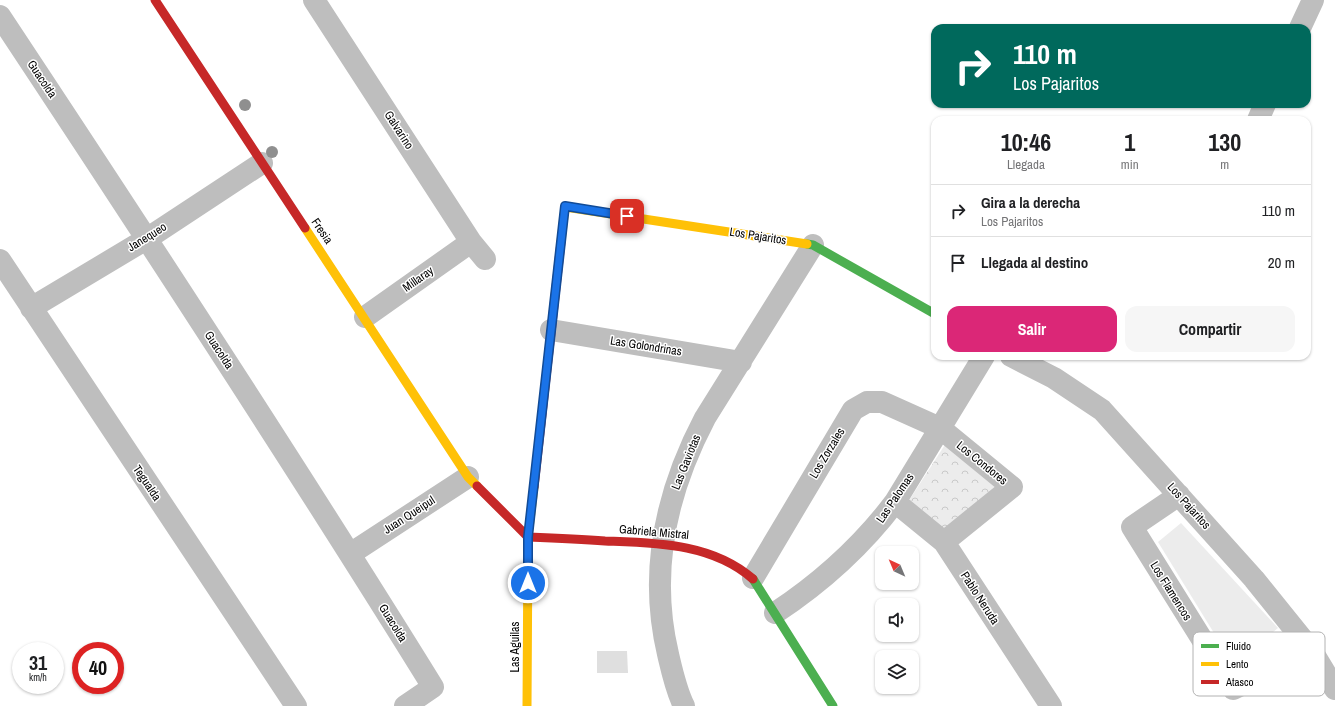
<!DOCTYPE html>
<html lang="es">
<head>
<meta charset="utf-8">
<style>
  body { margin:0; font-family:"Archivo Narrow",sans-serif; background:#f6f6f6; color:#202124; height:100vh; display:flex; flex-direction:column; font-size:15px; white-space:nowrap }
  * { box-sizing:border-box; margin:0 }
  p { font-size:13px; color:#757577 }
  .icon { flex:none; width:22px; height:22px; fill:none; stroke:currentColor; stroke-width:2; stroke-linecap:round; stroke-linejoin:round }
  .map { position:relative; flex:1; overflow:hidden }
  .details { position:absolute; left:931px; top:116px; width:380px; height:244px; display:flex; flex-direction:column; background:#fff; border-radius:12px; box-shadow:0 1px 3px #0004 }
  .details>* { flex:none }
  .guide { position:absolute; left:931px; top:24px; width:380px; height:84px; border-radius:12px; box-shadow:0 1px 3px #0004; background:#00695c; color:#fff; overflow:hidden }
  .needle { width:26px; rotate:316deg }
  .tools { position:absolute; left:875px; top:546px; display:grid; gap:8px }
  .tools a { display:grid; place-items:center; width:44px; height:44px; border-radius:8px; background:#fff; box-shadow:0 1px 3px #0004; font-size:20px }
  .speed { position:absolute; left:12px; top:642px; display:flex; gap:8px; font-size:20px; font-weight:700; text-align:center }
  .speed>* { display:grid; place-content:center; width:52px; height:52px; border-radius:50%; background:#fff; box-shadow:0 1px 3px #0004; line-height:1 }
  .speed small { font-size:10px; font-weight:400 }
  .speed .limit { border:6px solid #d22; background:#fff; color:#111 }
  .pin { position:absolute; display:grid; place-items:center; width:34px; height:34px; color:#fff; margin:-17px; border-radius:8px; box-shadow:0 2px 6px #0006 }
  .me { position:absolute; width:44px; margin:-22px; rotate:0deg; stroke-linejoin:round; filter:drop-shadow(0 0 3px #0008) }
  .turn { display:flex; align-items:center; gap:14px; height:84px; padding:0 16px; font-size:18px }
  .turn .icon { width:52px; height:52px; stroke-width:2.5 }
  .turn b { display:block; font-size:28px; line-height:34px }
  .eta { display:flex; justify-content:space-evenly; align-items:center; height:68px; text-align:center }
  .eta b { font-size:24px; font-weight:800; line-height:28px }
  .button { display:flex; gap:8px; margin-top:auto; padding:8px 16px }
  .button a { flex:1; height:46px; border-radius:12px; background:#db2777; color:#fff; font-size:16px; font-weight:800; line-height:46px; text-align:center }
  .button a+a { background:#f6f6f6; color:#202124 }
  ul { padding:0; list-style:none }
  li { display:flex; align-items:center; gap:12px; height:52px; padding:0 16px; border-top:1px solid #e0e0e0 }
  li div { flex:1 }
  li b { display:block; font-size:15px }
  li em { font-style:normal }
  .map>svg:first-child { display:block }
  .green { fill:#ececec }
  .park { fill:url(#park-crowns) }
  .building { fill:#dfdfdf }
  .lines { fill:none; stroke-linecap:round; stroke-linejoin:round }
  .street { stroke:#bebebe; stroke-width:22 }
  .fast { stroke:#4caf50; stroke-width:9 }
  .slow { stroke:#ffc107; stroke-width:9 }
  .jam { stroke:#c62828; stroke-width:9 }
  .tree { fill:#8f8f8f }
  .route-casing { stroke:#114b97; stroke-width:10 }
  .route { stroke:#1a73e8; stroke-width:7 }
  .labels { text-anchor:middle; stroke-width:3; stroke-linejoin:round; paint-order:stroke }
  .street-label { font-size:12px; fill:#000; stroke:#fff }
  .key { fill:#fff; stroke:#b2b2b2; stroke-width:1 }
  .key-label { font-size:11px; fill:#000 }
</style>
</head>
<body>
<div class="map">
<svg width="1335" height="706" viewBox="0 0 1335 706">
  <defs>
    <pattern id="park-crowns" width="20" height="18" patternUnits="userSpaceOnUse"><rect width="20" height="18" fill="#ececec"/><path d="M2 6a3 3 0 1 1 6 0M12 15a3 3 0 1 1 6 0" fill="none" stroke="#c9c9c9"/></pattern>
  </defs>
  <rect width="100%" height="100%" fill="#fff"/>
  <path class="green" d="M1181,523L1278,628L1233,664L1158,542Z"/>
  <path class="park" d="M948,440L1004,486L944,533L908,502Z"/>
  <path class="building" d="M597,651H627L628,673H597Z"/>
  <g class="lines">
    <path class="street" d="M314,0L471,242L485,259
      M0,16C147,238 293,461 433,687L405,706
      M1300,28L1313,0
      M1258,120L1265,104
      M0,260L296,706
      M31,308L148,238L262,163
      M365,317L471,242
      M551,330L741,362
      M1011,356L1054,378L1102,410L1254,579L1312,651L1335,689
      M1179,495L1132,527L1233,689L1312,651
      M895,502L944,542L1051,706
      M350,554L468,477
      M753,578L853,410L867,402H882L940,428L1012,487L944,542
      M775,613C822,582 861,547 895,502L984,356
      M684,706C676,690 672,671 668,654C648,570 666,492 705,418L813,245"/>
    <path class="fast" d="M807,244L813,245L935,314
      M753,579L833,706"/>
    <path class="slow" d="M305,228L468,477L477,486
      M561,242L565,207L807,244
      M527,706L528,537L534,487"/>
    <path class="jam" d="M155,0L305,228
      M477,486L528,537C554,538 579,539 605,541C656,543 712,543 753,579
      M534,487L561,242"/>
  </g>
  <g class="tree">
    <circle cx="245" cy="105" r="6"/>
    <circle cx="272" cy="152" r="6"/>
  </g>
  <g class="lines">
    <defs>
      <path id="route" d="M528,583V537L565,206L627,216"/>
    </defs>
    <use href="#route" class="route-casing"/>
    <use href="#route" class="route"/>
  </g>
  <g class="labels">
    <g class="street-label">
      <text transform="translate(42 79) rotate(56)" y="4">Guacolda</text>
      <text transform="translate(399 130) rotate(57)" y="4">Galvarino</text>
      <text transform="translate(322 231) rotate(56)" y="4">Fresia</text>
      <text transform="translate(758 236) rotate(9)" y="4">Los Pajaritos</text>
      <text transform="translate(147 237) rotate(-32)" y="4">Janequeo</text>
      <text transform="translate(418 279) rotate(-35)" y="4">Millaray</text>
      <text transform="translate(646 346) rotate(9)" y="4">Las Golondrinas</text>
      <text transform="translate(219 350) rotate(57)" y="4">Guacolda</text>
      <text transform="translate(827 453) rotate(-59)" y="4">Los Zorzales</text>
      <text transform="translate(686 462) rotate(-68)" y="4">Las Gaviotas</text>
      <text transform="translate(982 463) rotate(39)" y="4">Los Condores</text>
      <text transform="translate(147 483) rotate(56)" y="4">Tegualda</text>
      <text transform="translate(895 498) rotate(-56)" y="4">Las Palomas</text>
      <text transform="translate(1189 506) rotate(48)" y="4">Los Pajaritos</text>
      <text transform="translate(409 515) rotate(-33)" y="4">Juan Queipul</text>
      <text transform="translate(654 532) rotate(5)" y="4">Gabriela Mistral</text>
      <text transform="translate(1171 591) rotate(58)" y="4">Los Flamencos</text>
      <text transform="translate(980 598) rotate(57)" y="4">Pablo Neruda</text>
      <text transform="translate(393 623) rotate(58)" y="4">Guacolda</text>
      <text transform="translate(515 647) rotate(-90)" y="4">Las Aguilas</text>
    </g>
  </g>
  <rect x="1193" y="632" width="132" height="64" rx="6" class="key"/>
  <rect x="1201" y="644" width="18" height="4" fill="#4caf50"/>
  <rect x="1201" y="662" width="18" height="4" fill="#ffc107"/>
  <rect x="1201" y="680" width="18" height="4" fill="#c62828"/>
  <g class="key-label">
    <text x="1226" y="650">Fluido</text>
    <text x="1226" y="668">Lento</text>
    <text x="1226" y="686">Atasco</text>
  </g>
</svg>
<div class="tools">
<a><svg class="needle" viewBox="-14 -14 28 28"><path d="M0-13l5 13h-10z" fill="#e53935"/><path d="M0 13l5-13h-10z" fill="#757577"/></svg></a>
<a><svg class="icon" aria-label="sound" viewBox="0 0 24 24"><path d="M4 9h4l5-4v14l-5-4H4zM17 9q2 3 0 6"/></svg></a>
<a><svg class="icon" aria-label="layers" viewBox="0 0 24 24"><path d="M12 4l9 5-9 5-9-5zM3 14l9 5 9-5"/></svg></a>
</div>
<div class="speed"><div>31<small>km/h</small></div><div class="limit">40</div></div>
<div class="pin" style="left:627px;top:216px;background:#d93025"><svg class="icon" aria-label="arrive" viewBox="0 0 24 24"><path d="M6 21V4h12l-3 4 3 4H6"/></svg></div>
<svg class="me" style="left:528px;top:583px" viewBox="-20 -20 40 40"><circle r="17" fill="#1a73e8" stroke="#fff" stroke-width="3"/><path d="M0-11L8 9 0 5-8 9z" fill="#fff"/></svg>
<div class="guide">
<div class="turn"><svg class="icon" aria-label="right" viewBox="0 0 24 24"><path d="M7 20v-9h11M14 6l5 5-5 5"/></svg><div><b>110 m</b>Los Pajaritos</div></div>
</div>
<section class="details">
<div class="eta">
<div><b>10:46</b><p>Llegada</p></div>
<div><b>1</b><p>min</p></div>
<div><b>130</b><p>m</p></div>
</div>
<ul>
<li><svg class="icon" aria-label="right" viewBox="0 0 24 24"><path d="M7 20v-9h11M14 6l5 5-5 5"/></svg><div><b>Gira a la derecha</b><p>Los Pajaritos</p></div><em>110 m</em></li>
<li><svg class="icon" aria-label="arrive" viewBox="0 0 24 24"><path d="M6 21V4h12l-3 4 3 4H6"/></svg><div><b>Llegada al destino</b></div><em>20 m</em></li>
</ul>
<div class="button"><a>Salir</a><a>Compartir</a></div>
</section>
</div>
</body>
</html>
